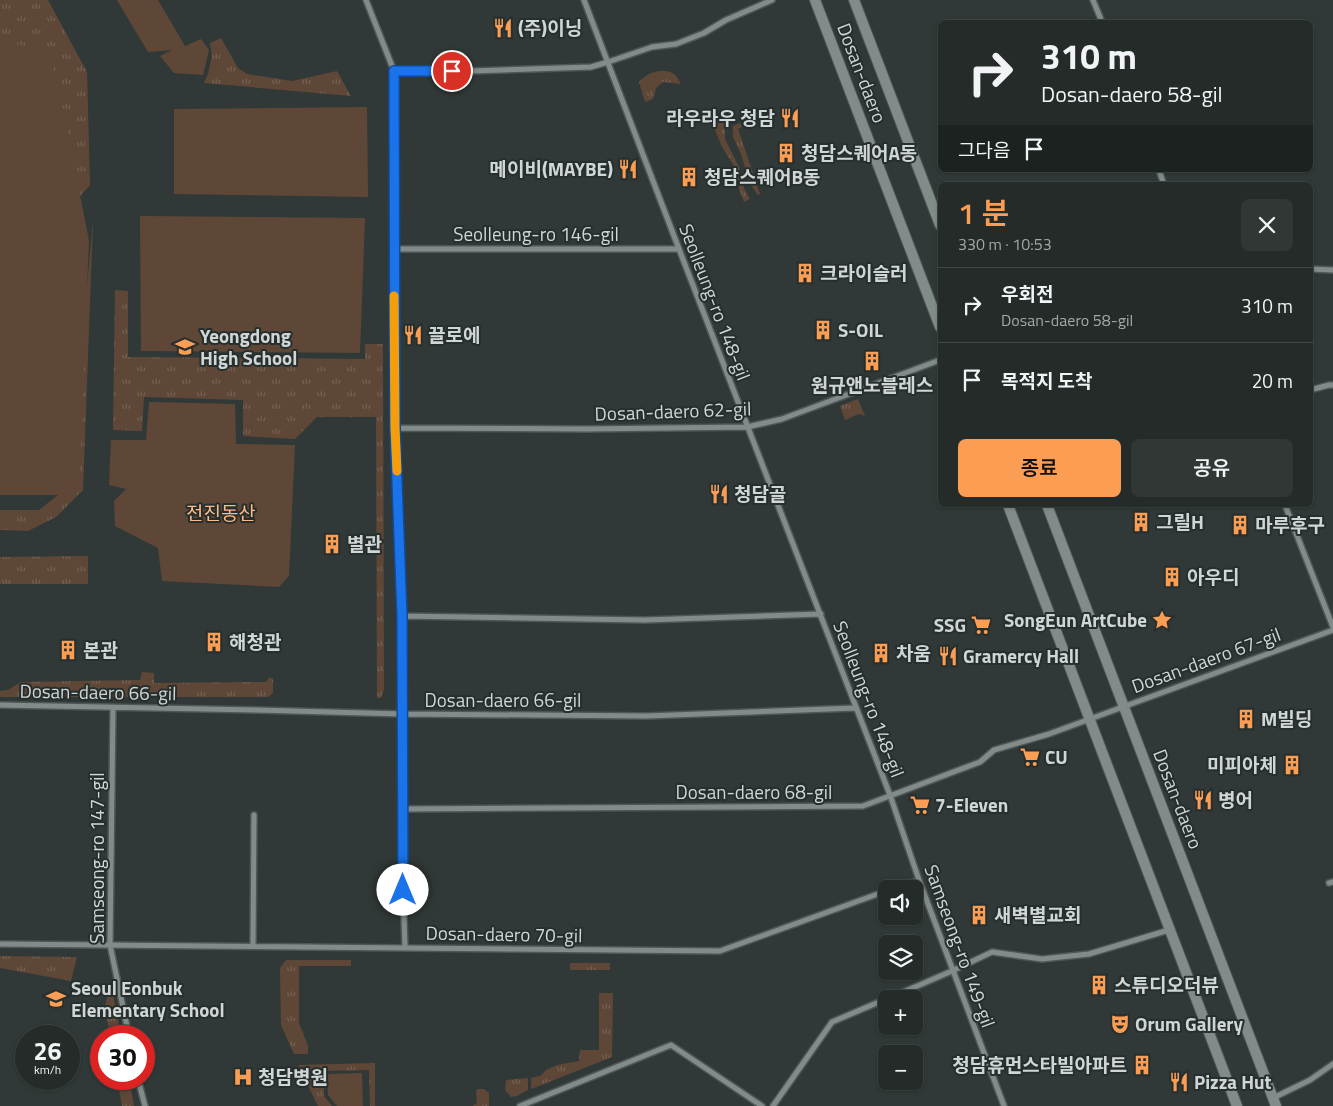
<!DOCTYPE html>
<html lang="ko">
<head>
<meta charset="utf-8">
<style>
  body { margin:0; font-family:"Titillium Web","Noto Sans KR",sans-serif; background:#303735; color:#f1f3f6; height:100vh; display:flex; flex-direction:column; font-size:19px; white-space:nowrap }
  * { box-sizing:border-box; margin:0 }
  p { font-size:16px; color:#a3a7a8 }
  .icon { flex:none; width:28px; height:28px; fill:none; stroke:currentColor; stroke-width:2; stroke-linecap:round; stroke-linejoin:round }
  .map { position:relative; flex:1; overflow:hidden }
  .drawer { position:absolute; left:938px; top:182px; width:375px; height:325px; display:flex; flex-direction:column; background:#242b29; border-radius:8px; box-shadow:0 1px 4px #0004,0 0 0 1px #414746 }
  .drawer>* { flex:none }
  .hud { position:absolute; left:938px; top:20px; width:375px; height:152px; border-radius:8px; box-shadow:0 1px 4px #0004,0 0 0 1px #414746; background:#242b29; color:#f1f3f6; overflow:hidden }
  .buttons { position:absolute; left:878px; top:880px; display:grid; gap:10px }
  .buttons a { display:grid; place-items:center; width:45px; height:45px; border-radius:8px; background:#242b29; box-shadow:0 1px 4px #0004,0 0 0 1px #414746; font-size:25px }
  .speed { position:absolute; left:15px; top:1025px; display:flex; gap:10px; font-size:25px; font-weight:700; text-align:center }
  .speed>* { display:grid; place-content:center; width:65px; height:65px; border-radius:50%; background:#242b29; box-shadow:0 1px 4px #0004,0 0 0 1px #414746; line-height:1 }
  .speed small { font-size:12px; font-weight:400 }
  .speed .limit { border:8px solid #d22; background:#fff; color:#111 }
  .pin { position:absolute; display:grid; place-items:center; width:42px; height:42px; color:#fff; margin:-21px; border:2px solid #fff; border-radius:50%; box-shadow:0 1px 5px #0007 }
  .me { position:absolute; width:55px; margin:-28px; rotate:0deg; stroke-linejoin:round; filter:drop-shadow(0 0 4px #0008) }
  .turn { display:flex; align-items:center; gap:18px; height:105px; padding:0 20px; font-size:22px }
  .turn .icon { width:65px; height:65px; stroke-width:2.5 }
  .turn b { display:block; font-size:35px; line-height:42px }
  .then { display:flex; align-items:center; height:48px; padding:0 20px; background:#0003; gap:10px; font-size:19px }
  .round { display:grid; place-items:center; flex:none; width:52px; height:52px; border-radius:8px; background:#303735 }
  .headline { display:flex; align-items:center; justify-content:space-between; height:85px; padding:0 20px }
  h1 { font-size:30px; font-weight:600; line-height:38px; color:#fc9d54 }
  .cta { display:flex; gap:10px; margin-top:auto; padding:10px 20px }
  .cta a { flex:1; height:58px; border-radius:8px; background:#fc9d54; color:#111; font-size:20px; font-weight:600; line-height:58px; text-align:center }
  .cta a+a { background:#303735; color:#f1f3f6 }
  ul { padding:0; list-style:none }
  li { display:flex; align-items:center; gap:15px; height:75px; padding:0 20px; border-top:1px solid #414746 }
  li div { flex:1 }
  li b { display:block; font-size:19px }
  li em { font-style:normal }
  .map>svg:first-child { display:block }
  .grass { fill:url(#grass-tufts) }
  .green { fill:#5f4737 }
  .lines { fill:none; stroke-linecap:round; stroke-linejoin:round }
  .minor-casing { stroke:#4e5656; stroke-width:8 }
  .secondary-casing { stroke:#4e5656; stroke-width:12 }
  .minor { stroke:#818c8a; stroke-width:5 }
  .secondary { stroke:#818c8a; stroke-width:10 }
  .route-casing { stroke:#114b97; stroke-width:12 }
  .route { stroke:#1a73e8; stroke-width:9 }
  .slow { stroke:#f59e0b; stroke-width:9 }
  .labels { text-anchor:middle; stroke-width:4; stroke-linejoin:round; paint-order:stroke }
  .poi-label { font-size:19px; font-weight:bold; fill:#d0d5d5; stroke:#262f2d; text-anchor:start }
  .street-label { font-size:19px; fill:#d0d5d5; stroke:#262f2d }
  .park-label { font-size:19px; fill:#fcba8c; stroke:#262f2d }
</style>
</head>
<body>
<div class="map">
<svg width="1333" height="1106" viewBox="0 0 1333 1106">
  <defs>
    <pattern id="grass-tufts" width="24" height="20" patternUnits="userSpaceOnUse" patternTransform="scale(1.25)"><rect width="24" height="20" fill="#5f4737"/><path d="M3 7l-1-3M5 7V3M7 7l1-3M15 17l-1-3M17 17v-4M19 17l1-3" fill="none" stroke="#756153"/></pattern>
  </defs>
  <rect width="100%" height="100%" fill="#303937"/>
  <path class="grass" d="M0,0H48L87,72L90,185L68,210L0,46Z
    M221,38L238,68L247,74L292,81L337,71L351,96L204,83L208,74L212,56L210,43Z
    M660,71C673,71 675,73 681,84L663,82L656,88L653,99L645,102L639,82C645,75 652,72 660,71Z
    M715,115L724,117L725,126V139L739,167L744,188L750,199L744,202L739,189L736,169L722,147L714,127Z
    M740,123L742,127L738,129L760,194L758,195L750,184L741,154L733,137V126Z
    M93,221L83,490L56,517L28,531L0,530V510H39L58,495L69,481Z
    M115,290L128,291V357L365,359V344H383L384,689L381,698H377L376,417H317L295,439L243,436V400L144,397L142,431L113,430Z
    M858,399L865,416L859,414L845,420L840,406Z
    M88,556V584H0V557Z
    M142,672L154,673V683L266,682L269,678H273V693L268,697H0V691L8,690L21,682L140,680Z
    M0,956L77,957L71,981L0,968Z
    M286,960H351V966H299V1023L308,1046V1054H294L281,1025L280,968Z
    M570,963H610V970H570Z
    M112,989L121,1036H110L105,1006L109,990Z
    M599,993H613L612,1057L531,1089V1078L540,1076L546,1070L557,1065L579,1061L580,1050H599Z
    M375,1063V1106H370L369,1070L324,1071V1096L332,1106H318L298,1065Z
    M528,1078V1090L517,1096L511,1097L505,1090L506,1080Z
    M117,1079H129L134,1106H122Z
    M478,1089H484L489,1093V1106H472L477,1103L476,1091Z"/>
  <path class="green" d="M117,0H158L185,46L201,39L209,50L203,75L174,73L160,56L172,50L148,52Z
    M0,43H11L35,48L53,68L60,92L89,241L79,486L58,495H0Z
    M367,107L368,197L174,194V109Z
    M140,216L365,218L360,353L141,351Z
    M149,402L235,404L236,444L295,445L289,576L279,587L162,581L158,548L115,526L114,501L126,489L109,485L111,440H146Z
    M362,1073L363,1106H337L328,1095L327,1074Z"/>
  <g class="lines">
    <defs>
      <path id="minor" d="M366,0L394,71L395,428L402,616L403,890L405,947
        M584,0L679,249L890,795L919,880L1004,1106
        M1093,0L1102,22
        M394,71H471L591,67L608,62L652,47L676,44L704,33L726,20L772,0
        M1159,170L1164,185
        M394,249H679
        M1310,269L1333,270
        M1310,390L1329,385H1333
        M395,428L587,429L747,427L782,419L940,360
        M1285,505L1333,627
        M402,616L645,620L821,614
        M0,705L256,710L403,714L647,716L855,708
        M113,708L110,945L129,1036
        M402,809L863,806L980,762L994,750L1049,734L1333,630
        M1329,883L1333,882
        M894,889L919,880
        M0,944L720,951L886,891
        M253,946L254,815
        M887,999L952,971L992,952L1042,959L1089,954L1169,930
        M138,1079L145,1106
        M1273,1098L1310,1080L1333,1064
        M520,1106L671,1045L762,1106
        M773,1106L832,1022L886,999"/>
      <path id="secondary" d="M815,0L940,327
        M854,0L940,225
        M1008,505L1237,1106
        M1047,505L1276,1106"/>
    </defs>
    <use href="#minor" class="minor-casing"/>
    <use href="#secondary" class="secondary-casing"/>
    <use href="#minor" class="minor"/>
    <use href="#secondary" class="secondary"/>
  </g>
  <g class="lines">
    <defs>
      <path id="route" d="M403,890L402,616L395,428L394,71H452"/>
    </defs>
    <use href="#route" class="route-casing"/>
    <use href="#route" class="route"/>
    <path class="slow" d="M394,296L395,428L397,471"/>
  </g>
  <defs>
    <symbol id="restaurant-bare" viewBox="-9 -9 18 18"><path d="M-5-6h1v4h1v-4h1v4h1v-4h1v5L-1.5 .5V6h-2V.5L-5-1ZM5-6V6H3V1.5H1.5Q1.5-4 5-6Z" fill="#fc9d54" stroke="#262f2d" stroke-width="2.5" paint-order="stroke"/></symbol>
    <symbol id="building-bare" viewBox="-9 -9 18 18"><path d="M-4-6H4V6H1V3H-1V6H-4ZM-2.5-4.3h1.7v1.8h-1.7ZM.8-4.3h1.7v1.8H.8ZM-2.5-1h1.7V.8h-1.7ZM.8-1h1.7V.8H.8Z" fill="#fc9d54" stroke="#262f2d" stroke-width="2.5" paint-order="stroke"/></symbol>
    <symbol id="school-bare" viewBox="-9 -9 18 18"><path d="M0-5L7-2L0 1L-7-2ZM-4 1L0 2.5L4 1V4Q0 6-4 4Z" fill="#fc9d54" stroke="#262f2d" stroke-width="2.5" paint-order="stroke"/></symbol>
    <symbol id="sight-bare" viewBox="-9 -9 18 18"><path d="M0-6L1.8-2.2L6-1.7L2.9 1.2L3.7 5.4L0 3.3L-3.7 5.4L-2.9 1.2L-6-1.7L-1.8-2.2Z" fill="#fc9d54" stroke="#262f2d" stroke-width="2.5" paint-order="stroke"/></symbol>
    <symbol id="supermarket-bare" viewBox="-9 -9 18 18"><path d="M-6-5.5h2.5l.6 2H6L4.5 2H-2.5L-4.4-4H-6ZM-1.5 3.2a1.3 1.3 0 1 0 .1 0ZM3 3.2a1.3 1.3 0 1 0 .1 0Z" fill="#fc9d54" stroke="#262f2d" stroke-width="2.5" paint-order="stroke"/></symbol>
    <symbol id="theatre-bare" viewBox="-9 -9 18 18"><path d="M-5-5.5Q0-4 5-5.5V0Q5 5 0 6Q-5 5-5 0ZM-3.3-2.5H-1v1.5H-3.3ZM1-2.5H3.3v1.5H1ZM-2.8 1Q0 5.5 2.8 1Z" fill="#fc9d54" stroke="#262f2d" stroke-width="2.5" paint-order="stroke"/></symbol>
    <symbol id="hospital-bare" viewBox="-9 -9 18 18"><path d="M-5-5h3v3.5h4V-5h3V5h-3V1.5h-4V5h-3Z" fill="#fc9d54" stroke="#262f2d" stroke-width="2.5" paint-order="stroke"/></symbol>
  </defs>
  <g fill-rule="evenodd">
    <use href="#restaurant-bare" x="489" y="14" width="28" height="28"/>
    <use href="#restaurant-bare" x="776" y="104" width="28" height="28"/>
    <use href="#building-bare" x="772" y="139" width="28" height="28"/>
    <use href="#restaurant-bare" x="614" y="155" width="28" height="28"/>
    <use href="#building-bare" x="675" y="163" width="28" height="28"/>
    <use href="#building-bare" x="791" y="259" width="28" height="28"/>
    <use href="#building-bare" x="809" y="316" width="28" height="28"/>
    <use href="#restaurant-bare" x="399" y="321" width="28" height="28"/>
    <use href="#school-bare" x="171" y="333" width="28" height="28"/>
    <use href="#building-bare" x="858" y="347" width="28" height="28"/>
    <use href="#restaurant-bare" x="705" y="480" width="28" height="28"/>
    <use href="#building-bare" x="1127" y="508" width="28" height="28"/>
    <use href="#building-bare" x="1226" y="511" width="28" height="28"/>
    <use href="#building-bare" x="318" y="530" width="28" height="28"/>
    <use href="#building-bare" x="1158" y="563" width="28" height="28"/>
    <use href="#sight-bare" x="1148" y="606" width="28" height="28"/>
    <use href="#supermarket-bare" x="967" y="611" width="28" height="28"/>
    <use href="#building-bare" x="200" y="628" width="28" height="28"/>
    <use href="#building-bare" x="54" y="636" width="28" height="28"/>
    <use href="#building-bare" x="867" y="639" width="28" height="28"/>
    <use href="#restaurant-bare" x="934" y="642" width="28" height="28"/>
    <use href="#building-bare" x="1232" y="705" width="28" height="28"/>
    <use href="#supermarket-bare" x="1016" y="743" width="28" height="28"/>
    <use href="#building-bare" x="1278" y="751" width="28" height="28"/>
    <use href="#restaurant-bare" x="1189" y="786" width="28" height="28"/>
    <use href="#supermarket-bare" x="906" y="791" width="28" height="28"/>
    <use href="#building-bare" x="965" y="901" width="28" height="28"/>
    <use href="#building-bare" x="1085" y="971" width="28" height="28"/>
    <use href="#school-bare" x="42" y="985" width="28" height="28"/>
    <use href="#theatre-bare" x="1106" y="1010" width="28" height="28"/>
    <use href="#building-bare" x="1128" y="1051" width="28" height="28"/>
    <use href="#hospital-bare" x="229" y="1063" width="28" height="28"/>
    <use href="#restaurant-bare" x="1165" y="1068" width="28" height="28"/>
  </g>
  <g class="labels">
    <g class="poi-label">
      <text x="518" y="35">(주)이닝</text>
      <text x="775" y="125" text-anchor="end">라우라우 청담</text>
      <text x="801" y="160">청담스퀘어A동</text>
      <text x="613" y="176" text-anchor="end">메이비(MAYBE)</text>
      <text x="704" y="184">청담스퀘어B동</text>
      <text x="820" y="280">크라이슬러</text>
      <text x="838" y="337">S-OIL</text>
      <text x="428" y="342">끌로에</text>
      <text x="200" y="343">Yeongdong<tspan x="200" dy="22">High School</tspan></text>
      <text x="872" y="392" text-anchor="middle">원규앤노블레스</text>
      <text x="734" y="501">청담골</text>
      <text x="1156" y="529">그릴H</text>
      <text x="1255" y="532">마루후구</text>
      <text x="347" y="551">별관</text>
      <text x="1187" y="584">아우디</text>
      <text x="1147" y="627" text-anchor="end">SongEun ArtCube</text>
      <text x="966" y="632" text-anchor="end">SSG</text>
      <text x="229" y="649">해청관</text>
      <text x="83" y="657">본관</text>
      <text x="896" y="660">차움</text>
      <text x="963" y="663">Gramercy Hall</text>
      <text x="1261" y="726">M빌딩</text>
      <text x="1045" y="764">CU</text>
      <text x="1277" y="772" text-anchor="end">미피아체</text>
      <text x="1218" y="807">병어</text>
      <text x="935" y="812">7-Eleven</text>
      <text x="994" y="922">새벽별교회</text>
      <text x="1114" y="992">스튜디오더뷰</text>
      <text x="71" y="995">Seoul Eonbuk<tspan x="71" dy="22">Elementary School</tspan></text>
      <text x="1135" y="1031">Orum Gallery</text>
      <text x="1127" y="1072" text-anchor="end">청담휴먼스타빌아파트</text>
      <text x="258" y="1084">청담병원</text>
      <text x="1194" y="1089">Pizza Hut</text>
    </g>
    <g class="street-label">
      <text transform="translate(862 73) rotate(69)" y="7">Dosan-daero</text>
      <text x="536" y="241">Seolleung-ro 146-gil</text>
      <text transform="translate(715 302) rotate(69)" y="7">Seolleung-ro 148-gil</text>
      <text transform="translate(673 411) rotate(-2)" y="7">Dosan-daero 62-gil</text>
      <text transform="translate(1206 660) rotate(-20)" y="7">Dosan-daero 67-gil</text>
      <text transform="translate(98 692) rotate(1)" y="7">Dosan-daero 66-gil</text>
      <text transform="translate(869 699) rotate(69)" y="7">Seolleung-ro 148-gil</text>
      <text x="503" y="707">Dosan-daero 66-gil</text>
      <text x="754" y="799">Dosan-daero 68-gil</text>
      <text transform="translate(1178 799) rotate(69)" y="7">Dosan-daero</text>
      <text transform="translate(97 858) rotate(-90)" y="7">Samseong-ro 147-gil</text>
      <text transform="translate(504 934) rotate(1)" y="7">Dosan-daero 70-gil</text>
      <text transform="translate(960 946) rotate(70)" y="7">Samseong-ro 149-gil</text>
    </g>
    <g class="park-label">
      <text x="221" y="520">전진동산</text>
    </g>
  </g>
</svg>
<div class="buttons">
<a><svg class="icon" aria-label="sound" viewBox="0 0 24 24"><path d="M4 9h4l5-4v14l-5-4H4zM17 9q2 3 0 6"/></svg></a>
<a><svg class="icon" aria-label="layers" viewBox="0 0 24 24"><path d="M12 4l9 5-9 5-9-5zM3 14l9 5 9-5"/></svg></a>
<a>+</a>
<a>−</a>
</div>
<div class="speed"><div>26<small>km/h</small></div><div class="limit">30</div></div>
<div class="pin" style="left:452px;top:71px;background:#d93025"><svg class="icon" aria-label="arrive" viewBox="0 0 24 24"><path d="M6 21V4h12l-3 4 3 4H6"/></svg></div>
<svg class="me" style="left:403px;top:890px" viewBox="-20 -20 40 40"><circle r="19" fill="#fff"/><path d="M0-13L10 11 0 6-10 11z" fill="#1a73e8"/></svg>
<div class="hud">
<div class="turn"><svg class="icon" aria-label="right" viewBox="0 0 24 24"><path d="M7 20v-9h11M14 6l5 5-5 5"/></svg><div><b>310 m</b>Dosan-daero 58-gil</div></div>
<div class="then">그다음<svg class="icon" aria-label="arrive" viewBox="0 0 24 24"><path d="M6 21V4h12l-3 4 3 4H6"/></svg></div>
</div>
<section class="drawer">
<div class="headline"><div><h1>1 분</h1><p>330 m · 10:53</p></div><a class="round"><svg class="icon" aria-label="close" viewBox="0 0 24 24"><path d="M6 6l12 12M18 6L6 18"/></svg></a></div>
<ul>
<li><svg class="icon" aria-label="right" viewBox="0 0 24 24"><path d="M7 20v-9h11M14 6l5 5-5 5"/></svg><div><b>우회전</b><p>Dosan-daero 58-gil</p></div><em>310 m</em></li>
<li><svg class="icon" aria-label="arrive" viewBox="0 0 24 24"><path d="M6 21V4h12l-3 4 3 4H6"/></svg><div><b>목적지 도착</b></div><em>20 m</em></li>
</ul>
<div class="cta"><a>종료</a><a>공유</a></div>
</section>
</div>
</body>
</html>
